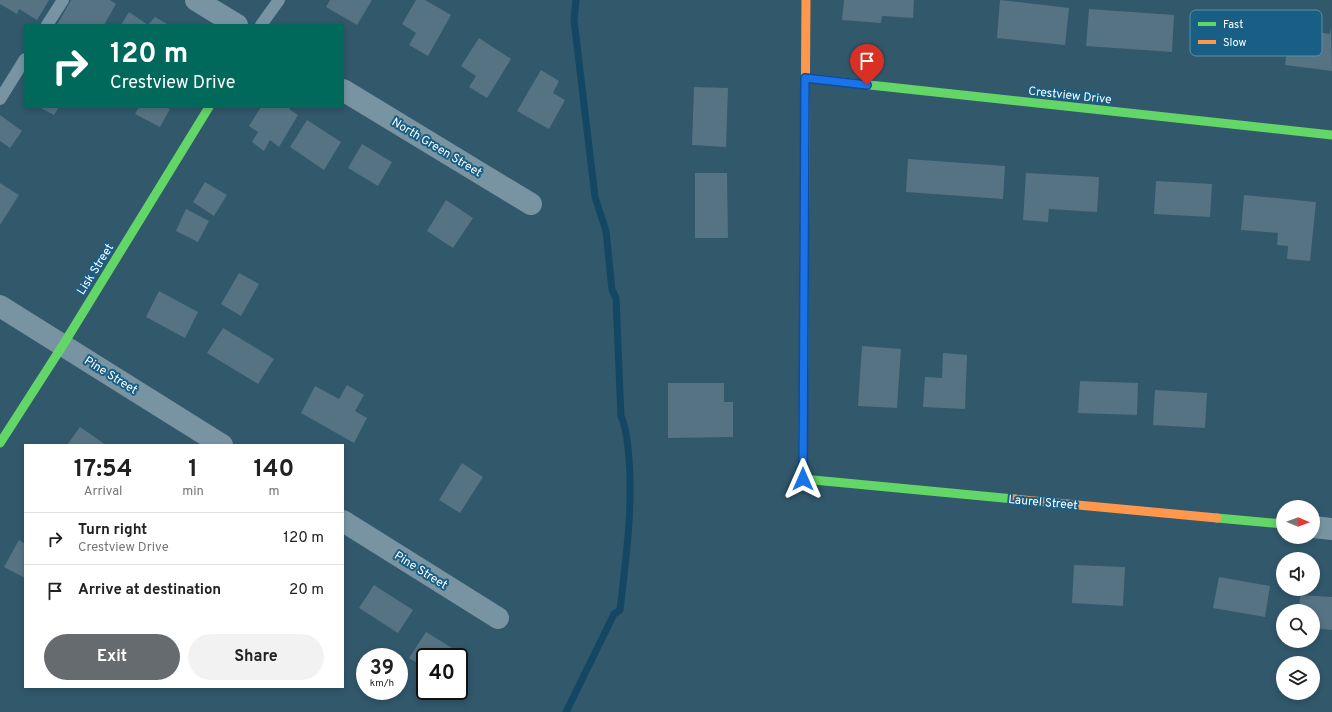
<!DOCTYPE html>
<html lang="en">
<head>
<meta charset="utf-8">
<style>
  body { margin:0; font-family:Overpass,sans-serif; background:#f2f2f2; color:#222; height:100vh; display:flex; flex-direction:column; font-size:15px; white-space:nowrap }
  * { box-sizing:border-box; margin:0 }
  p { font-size:13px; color:#767676 }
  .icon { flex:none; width:22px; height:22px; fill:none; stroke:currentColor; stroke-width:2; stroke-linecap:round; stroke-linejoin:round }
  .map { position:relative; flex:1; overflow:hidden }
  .details { position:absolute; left:24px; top:444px; width:320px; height:244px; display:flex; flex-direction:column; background:#fff; border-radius:0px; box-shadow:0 2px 6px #0003 }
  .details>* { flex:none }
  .banner { position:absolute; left:24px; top:24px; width:320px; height:84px; border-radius:0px; box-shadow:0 2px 6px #0003; background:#00695c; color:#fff; overflow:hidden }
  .needle { width:26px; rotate:91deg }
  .fabs { position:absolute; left:1276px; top:500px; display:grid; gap:8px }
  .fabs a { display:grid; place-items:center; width:44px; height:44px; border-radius:50%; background:#fff; box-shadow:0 2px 6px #0003; font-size:20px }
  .speed { position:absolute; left:356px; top:648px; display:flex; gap:8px; font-size:20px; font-weight:700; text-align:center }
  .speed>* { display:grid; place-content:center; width:52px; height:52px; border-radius:50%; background:#fff; box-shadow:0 2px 6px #0003; line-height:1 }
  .speed small { font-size:10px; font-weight:400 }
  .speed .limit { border:2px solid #111; border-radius:6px; background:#fff; color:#111 }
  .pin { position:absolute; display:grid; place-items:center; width:34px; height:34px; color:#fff; margin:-41px -17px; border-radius:50% 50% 50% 0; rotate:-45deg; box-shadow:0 0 4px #0007 }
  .pin .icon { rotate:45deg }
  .me { position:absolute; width:44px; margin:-22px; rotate:0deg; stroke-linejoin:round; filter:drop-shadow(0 0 3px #0008) }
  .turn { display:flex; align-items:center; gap:14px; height:84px; padding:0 20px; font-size:18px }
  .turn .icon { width:52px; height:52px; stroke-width:2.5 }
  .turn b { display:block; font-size:28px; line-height:34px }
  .eta { display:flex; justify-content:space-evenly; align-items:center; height:68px; text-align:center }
  .eta b { font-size:24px; font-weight:700; line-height:28px }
  .button { display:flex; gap:8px; margin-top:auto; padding:8px 20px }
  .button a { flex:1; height:46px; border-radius:24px; background:#656b6e; color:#fff; font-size:16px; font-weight:700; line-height:46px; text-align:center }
  .button a+a { background:#f2f2f2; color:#222 }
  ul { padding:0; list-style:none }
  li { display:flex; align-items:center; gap:12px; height:52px; padding:0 20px; border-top:1px solid #e0e0e0 }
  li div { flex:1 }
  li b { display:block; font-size:15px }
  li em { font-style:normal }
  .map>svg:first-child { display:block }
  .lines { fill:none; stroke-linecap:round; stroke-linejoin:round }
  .stream { stroke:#134764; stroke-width:7 }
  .building { fill:#557382 }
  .lane { stroke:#7894a2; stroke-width:12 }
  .street { stroke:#7894a2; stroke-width:22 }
  .fast { stroke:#63d668; stroke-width:9 }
  .slow { stroke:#ff974d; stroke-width:9 }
  .route-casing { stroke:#114b97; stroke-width:10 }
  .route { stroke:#1a73e8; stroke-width:7 }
  .labels { text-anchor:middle; stroke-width:4; stroke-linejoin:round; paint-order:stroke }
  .street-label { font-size:12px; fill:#fff; stroke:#195f85 }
  .key { fill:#195f85; stroke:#5e8faa; stroke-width:1 }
  .key-label { font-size:11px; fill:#fff }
</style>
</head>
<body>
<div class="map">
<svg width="1332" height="712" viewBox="0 0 1332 712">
  <rect width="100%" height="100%" fill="#32586c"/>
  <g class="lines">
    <path class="stream" d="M566,712L614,614L620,610C626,557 634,502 628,449C627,437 626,427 621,416L616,298L612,290L606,231L595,197L574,20L576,0"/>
  </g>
  <path class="building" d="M0,0H49L37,20L19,9L17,14L0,4Z
    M71,0H110L116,4L104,25H57Z
    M330,0H372L357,25L326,7Z
    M416,0H425L451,15L428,56L409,45L416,33L402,24Z
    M844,0H914L913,18L882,16L881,23L842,20Z
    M1000,0L1069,8L1065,45L997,38Z
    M1089,9L1174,15L1172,52L1086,46Z
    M129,12L148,25L155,17L169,25H121Z
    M1331,27L1332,71L1285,65L1290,28L1330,34Z
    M479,38L511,59L487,98L469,87L476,76L461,66Z
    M541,70L559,81L553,93L565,100L549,129L517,111Z
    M694,87L728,88L726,147L692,145Z
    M39,107H59L54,115Z
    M139,107H166L170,109L160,127L135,114Z
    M261,107H291L289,109L298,115L279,147L270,140L264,151L252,142L258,132L249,126Z
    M0,115L22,131L10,148L0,141Z
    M307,120L341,142L324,170L290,147Z
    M362,144L392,162L378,186L348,168Z
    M908,159L1005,166L1003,199L906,192Z
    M695,173H727L728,238H695Z
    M1026,173L1099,177L1097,212L1049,209L1048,222L1023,220Z
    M1156,181L1212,184L1210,217L1154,214Z
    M205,182L227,195L214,216L193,202Z
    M0,183L19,195L0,225Z
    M1244,195L1316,202L1310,261L1287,259L1288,246L1277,245L1278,233L1241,230Z
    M446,200L473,218L453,248L427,231Z
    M186,209L209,221L198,242L176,231Z
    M239,273L259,284L241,316L221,304Z
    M159,291L198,312L185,338L146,317Z
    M223,328L274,359L258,384L207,353Z
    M862,346L901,349L897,408L858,406Z
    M943,353L967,355L965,409L923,407L925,377L942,378Z
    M1080,381L1138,383L1137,415L1078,413Z
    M668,383H724V402H733V437L668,438Z
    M347,385L364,395L355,411L367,418L354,443L301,413L315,386L339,399Z
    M1155,390L1207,393L1205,428L1153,425Z
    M80,427L106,445H67Z
    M462,463L483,477L460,513L439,500Z
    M19,540L25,544V578L4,567Z
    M1074,565L1125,567L1123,606L1072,603Z
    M1219,577L1270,586L1265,617L1213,608Z
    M374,585L413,610L398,633L359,608Z
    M1300,595L1332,597V630L1313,628V611H1299Z
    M426,632L462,654L460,657H425V668L409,658Z"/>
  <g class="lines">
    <path class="lane" d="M47,25L63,0
      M261,25L279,0
      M0,99L25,59"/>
    <path class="street" d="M196,0L237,25
      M343,90L531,204
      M0,306L222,445
      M343,521L498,618
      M1313,527L1332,529"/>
    <path class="fast" d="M805,78L1332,135
      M805,144L803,479L1014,499
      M0,443L63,345L209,107
      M1217,518L1283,524"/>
    <path class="slow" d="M805,144L806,0
      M1014,499L1217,518"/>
  </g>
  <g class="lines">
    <defs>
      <path id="route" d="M803,479L805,78L867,85"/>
    </defs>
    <use href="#route" class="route-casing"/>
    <use href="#route" class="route"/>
  </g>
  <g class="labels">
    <g class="street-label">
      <text transform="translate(1070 95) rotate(6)" y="4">Crestview Drive</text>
      <text transform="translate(437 147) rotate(31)" y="4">North Green Street</text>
      <text transform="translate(95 269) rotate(-58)" y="4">Lisk Street</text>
      <text transform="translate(111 375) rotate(32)" y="4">Pine Street</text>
      <text transform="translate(1043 502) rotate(5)" y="4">Laurel Street</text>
      <text transform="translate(421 570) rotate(32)" y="4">Pine Street</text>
    </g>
  </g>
  <rect x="1190" y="10" width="132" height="46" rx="6" class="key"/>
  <rect x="1198" y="22" width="18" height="4" fill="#63d668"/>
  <rect x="1198" y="40" width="18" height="4" fill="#ff974d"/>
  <g class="key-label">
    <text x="1223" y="28">Fast</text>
    <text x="1223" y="46">Slow</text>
  </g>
</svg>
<div class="fabs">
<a><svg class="needle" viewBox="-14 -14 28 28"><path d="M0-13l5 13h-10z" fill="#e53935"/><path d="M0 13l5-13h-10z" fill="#767676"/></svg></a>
<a><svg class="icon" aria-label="sound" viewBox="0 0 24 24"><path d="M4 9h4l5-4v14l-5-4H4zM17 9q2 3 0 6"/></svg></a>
<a><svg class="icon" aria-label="search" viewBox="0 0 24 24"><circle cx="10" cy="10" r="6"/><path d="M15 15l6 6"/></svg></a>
<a><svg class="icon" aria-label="layers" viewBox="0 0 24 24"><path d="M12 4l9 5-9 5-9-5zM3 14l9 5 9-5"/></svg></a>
</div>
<div class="speed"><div>39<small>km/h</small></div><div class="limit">40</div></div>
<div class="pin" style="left:867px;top:85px;background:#d93025"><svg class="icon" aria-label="arrive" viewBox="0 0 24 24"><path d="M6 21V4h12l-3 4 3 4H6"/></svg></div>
<svg class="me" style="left:803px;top:479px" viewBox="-20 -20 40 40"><path d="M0-17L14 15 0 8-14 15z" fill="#1a73e8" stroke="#fff" stroke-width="4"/></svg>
<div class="banner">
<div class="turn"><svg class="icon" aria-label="right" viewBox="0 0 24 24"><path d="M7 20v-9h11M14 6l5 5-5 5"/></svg><div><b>120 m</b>Crestview Drive</div></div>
</div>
<section class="details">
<div class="eta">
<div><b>17:54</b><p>Arrival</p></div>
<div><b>1</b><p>min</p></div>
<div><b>140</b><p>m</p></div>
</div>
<ul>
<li><svg class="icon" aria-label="right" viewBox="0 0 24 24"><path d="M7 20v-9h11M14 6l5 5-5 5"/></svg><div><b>Turn right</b><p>Crestview Drive</p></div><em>120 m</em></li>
<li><svg class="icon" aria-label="arrive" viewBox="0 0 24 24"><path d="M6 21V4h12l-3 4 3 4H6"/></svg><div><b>Arrive at destination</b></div><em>20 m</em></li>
</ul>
<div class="button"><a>Exit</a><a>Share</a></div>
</section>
</div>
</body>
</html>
